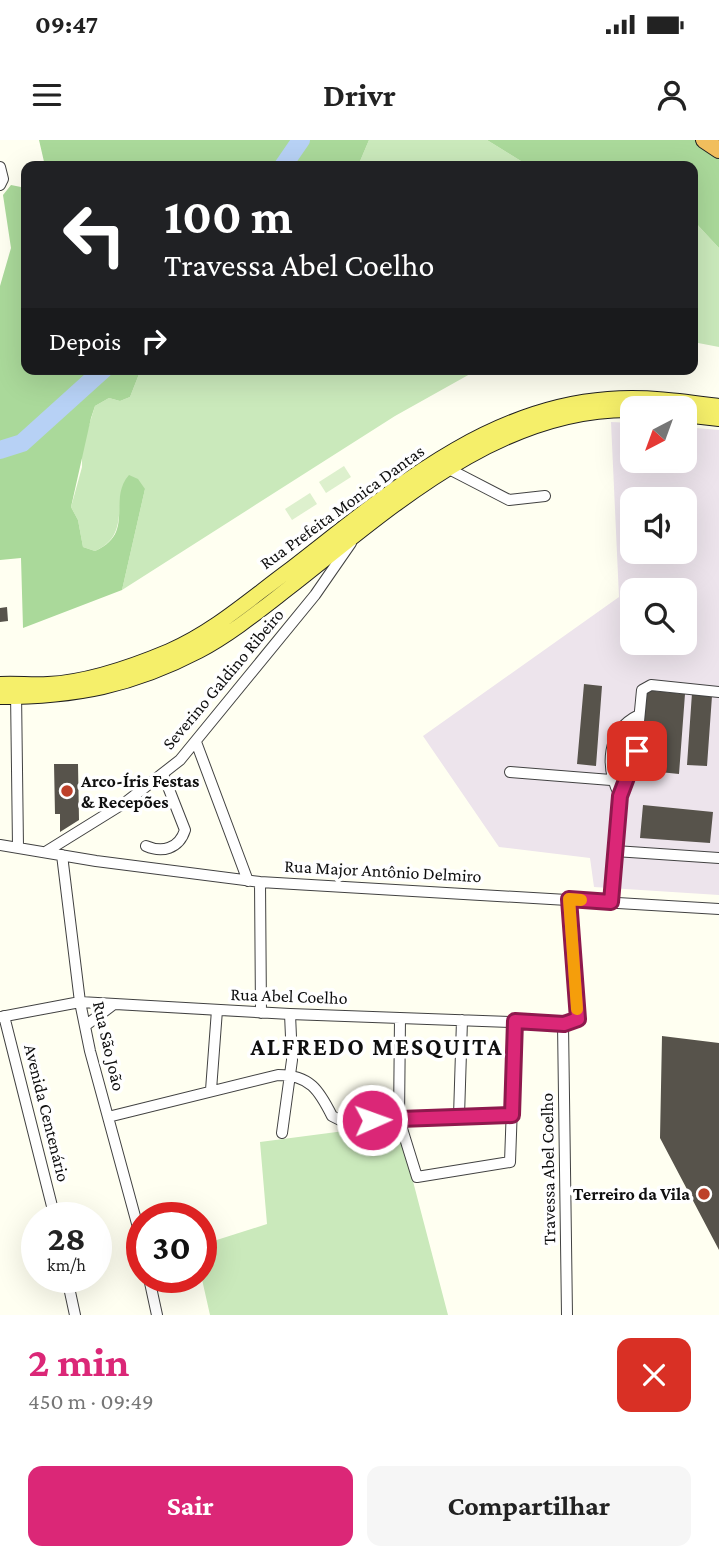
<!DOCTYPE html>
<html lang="pt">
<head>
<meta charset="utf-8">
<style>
  body { margin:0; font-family:"Crimson Pro",serif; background:#f6f6f6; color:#222; height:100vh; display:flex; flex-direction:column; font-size:26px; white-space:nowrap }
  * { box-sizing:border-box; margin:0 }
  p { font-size:23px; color:#767676 }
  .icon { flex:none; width:38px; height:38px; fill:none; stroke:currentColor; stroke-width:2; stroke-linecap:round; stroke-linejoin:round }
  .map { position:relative; height:1175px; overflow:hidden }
  .drawer { display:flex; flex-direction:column; background:#fff; flex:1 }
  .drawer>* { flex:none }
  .banner { position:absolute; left:21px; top:21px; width:677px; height:214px; border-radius:14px; box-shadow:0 7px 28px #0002; background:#202124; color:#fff; overflow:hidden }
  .needle { width:46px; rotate:221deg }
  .controls { position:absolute; left:620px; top:256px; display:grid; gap:14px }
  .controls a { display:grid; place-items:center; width:77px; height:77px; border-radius:14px; background:#fff; box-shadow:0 7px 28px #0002; font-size:35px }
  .speed { position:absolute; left:21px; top:1062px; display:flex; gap:14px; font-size:35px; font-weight:700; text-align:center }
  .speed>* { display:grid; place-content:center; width:91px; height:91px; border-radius:50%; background:#fff; box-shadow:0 7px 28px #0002; line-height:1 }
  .speed small { font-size:18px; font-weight:400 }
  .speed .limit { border:10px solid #d22; background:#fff; color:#111 }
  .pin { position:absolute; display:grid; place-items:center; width:60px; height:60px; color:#fff; margin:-30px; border-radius:14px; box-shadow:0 4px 10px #0006 }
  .me { position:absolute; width:77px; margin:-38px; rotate:88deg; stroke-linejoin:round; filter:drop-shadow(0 0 5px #0008) }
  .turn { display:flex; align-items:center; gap:24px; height:147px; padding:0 28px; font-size:32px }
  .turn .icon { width:91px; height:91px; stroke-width:2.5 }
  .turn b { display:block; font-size:49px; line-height:60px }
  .then { display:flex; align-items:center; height:66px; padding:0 28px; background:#0003; gap:14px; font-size:26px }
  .round { display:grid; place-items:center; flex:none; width:74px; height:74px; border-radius:14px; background:#f6f6f6 }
  .headline { display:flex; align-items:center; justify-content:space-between; height:119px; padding:0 28px }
  h1 { font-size:42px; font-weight:700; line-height:52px; color:#db2777 }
  .button { display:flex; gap:14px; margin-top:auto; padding:14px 28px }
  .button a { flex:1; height:80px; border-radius:14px; background:#db2777; color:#fff; font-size:28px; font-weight:700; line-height:80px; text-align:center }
  .button a+a { background:#f6f6f6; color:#222 }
  .status { display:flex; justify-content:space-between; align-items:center; height:49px; padding:0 35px; background:#fff; direction:ltr }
  .status svg { height:19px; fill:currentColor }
  header { display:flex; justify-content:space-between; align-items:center; height:91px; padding:0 28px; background:#fff; font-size:32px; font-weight:700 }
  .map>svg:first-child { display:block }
  .industrial { fill:#ede4ec; fill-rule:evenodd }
  .green { fill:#cae9bb }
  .forest { fill:#aad99a }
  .pitch { fill:#ddf0cd }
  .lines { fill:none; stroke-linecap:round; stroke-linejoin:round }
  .river { stroke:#b7d1f5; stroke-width:18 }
  .building { fill:#57534b }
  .minor-casing { stroke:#424242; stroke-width:12 }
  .major-casing { stroke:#202020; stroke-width:16 }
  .highway-casing { stroke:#202020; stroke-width:18 }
  .minor { stroke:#fff; stroke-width:10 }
  .major { stroke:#f5ef6a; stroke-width:14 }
  .highway { stroke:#f1be5d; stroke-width:16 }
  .route-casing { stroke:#8e194d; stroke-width:18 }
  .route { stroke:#db2777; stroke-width:12 }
  .slow { stroke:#f59e0b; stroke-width:12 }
  .poi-dot { fill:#bd4029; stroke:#fff; stroke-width:2.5 }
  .labels { text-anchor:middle; stroke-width:7; stroke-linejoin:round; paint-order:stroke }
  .street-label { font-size:18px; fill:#0f0f0f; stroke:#fff }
  .poi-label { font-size:18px; font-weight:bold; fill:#0f0f0f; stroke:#fff; text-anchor:start }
  .district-label { font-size:24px; font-weight:bold; letter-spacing:2px; fill:#0f0f0f; stroke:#fff }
</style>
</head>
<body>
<div class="status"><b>09:47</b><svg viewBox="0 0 49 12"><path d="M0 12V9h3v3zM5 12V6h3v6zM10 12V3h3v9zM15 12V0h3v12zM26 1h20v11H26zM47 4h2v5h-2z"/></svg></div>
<header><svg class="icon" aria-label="menu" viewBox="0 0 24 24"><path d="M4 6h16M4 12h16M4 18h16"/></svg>Drivr<svg class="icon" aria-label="person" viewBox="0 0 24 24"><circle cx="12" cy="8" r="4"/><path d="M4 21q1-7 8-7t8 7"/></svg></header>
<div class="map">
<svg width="719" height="1175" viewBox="0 0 719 1175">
  <rect width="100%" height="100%" fill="#fffff1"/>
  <path class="industrial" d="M611,282L632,283V320H684V287L719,290V755L594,747L590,718L499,707L423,596L619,457ZM632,359H684V411H632ZM632,450H684V502H632Z"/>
  <path class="green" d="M369,0H487L529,26H358Z
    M693,80L719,108V207L693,202Z
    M141,229H479L395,276L122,450L145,349L120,356C119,381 120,400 95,411L83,407L78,380L71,367L82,327V308L95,266L109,258L120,261L130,257Z
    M398,984L448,1175H210L201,1135V1105L267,1084L260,1002Z"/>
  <path class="forest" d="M39,0H369L358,26H45Z
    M487,0H715L719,2V108L693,80V26H529Z
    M11,45L26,48V229H141L130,257L120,261L109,258L95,266L91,278L71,367L78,380L83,407L95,411C136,393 107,360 129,335L138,339L145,349L122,450L23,488L21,418L0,420V146L11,108L3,55Z"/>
  <path class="pitch" d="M344,326L351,337L326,353L319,342Z
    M310,353L317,364L292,380L285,369Z"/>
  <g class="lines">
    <path class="river" d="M283,26L301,0
      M0,310L22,303L104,229"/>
  </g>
  <path class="building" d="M7,467L8,481L0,482V468Z
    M584,544L602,546L596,626L577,624Z
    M645,550L685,554L679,634L640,630Z
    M692,553L712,556L707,626L687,625Z
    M54,624H78L79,680L60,692V674H55Z
    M643,665L713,672L710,703L640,698Z
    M662,896L719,903V1110L660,998Z"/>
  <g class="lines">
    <defs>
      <path id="minor" d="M0,27L3,39L0,45
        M449,329L509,360L545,356
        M16,552L18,707
        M196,602L248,741
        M510,632L611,640
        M620,656C605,627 606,591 639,575
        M0,705L96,721L260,742L719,769
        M146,706C162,713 179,709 185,690L163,634
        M47,711L126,662L180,620L315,455L351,403
        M615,711L719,718
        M62,715L80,862L90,911L142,1102
        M260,742L261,873
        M611,762L620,656L635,623L642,550L651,545L719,552
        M4,876L55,1078
        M0,877L80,862L290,874L563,884L578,877L569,759
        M400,878L399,979L417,1037L510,1022L515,881
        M563,884L567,1175
        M85,886L114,864
        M211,950L217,870
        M459,976L462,880
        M108,977L278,935C310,935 319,950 332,976L342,981L512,975
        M282,993L292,920L290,874
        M67,1138L75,1175
        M149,1138L157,1175"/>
      <path id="major" d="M684,275L719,279
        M0,544C16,543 32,545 48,544C89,542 131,527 169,511C213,492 250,459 288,431C384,357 482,268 608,259C646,256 682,261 719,266
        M0,557C75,557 132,546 199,511C233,493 264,467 294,444C392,367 500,268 632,270"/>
      <path id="highway" d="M704,0L719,10"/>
    </defs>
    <use href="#minor" class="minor-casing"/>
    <use href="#major" class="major-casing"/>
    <use href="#highway" class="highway-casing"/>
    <use href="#minor" class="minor"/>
    <use href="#major" class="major"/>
    <use href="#highway" class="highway"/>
  </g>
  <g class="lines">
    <defs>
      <path id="route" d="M372,980L512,975L515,881L564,884L578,879L569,759L611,762L620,656L637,611"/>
    </defs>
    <use href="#route" class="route-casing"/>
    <use href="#route" class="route"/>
    <path class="slow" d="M577,869L569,759L581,760"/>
  </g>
  <g class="poi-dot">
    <circle cx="67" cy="651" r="7"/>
    <circle cx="704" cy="1054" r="7"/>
  </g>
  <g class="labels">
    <g class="street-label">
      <text transform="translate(342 367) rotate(-36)" y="6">Rua Prefeita Monica Dantas</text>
      <text transform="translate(223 539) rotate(-50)" y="6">Severino Galdino Ribeiro</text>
      <text transform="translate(383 731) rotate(3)" y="6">Rua Major Antônio Delmiro</text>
      <text transform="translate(289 856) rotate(2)" y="6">Rua Abel Coelho</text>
      <text transform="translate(109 906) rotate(77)" y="6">Rua São João</text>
      <text transform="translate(47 973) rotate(76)" y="6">Avenida Centenário</text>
      <text transform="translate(548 1029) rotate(-91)" y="6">Travessa Abel Coelho</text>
    </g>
    <g class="poi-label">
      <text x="81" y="647">Arco-Íris Festas<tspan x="81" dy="21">&amp; Recepões</tspan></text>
      <text x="690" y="1060" text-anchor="end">Terreiro da Vila</text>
    </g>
    <g class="district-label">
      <text x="377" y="915">ALFREDO MESQUITA</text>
    </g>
  </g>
</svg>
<div class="controls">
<a><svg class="needle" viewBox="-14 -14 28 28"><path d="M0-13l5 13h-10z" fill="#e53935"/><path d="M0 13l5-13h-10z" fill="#767676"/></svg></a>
<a><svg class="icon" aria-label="sound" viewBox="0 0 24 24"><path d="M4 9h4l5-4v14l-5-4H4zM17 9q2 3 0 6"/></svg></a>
<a><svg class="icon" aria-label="search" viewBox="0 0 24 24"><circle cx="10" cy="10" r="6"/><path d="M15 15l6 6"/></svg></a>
</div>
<div class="speed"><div>28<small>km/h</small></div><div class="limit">30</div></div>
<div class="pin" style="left:637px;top:611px;background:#d93025"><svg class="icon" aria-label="arrive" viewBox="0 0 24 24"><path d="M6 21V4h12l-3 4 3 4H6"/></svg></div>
<svg class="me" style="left:372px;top:980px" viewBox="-20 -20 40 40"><circle r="17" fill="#db2777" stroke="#fff" stroke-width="3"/><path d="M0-11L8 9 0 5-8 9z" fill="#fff"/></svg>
<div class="banner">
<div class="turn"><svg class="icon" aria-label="left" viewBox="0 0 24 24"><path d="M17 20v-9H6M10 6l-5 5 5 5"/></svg><div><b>100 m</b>Travessa Abel Coelho</div></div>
<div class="then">Depois<svg class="icon" aria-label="right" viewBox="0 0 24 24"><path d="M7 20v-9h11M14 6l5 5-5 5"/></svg></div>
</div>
</div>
<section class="drawer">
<div class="headline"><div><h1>2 min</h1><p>450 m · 09:49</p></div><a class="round" style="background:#d93025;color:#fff"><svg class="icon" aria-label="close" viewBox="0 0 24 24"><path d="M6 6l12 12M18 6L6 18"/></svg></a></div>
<div class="button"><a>Sair</a><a>Compartilhar</a></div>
</section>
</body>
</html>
